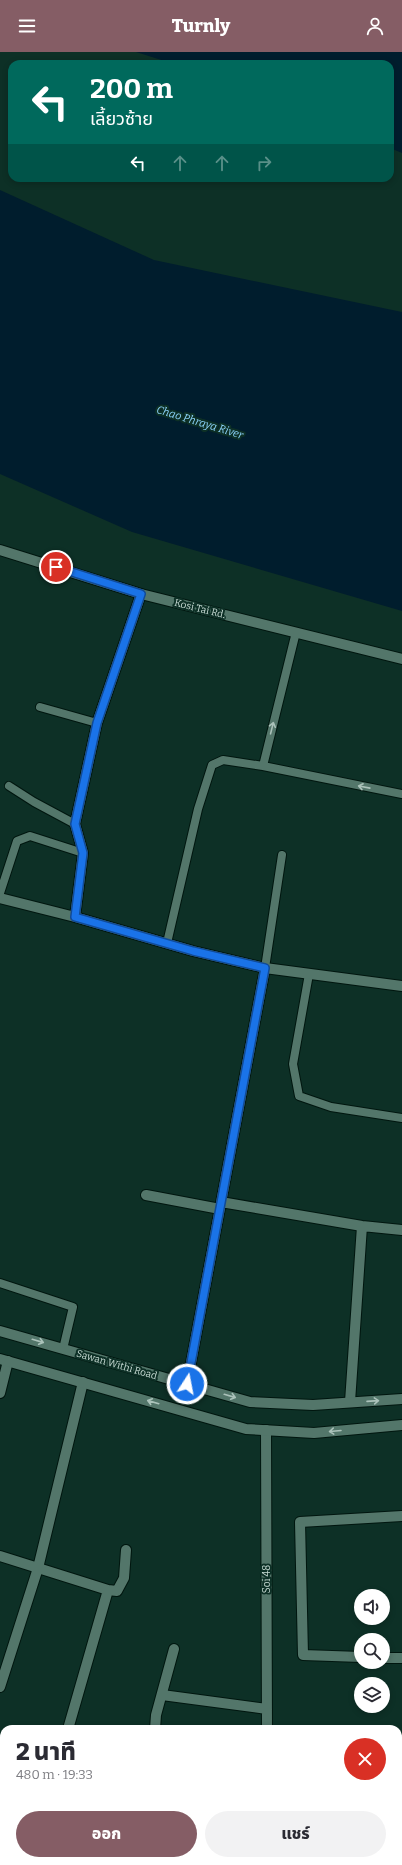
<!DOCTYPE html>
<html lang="th">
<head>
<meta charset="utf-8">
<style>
  body { margin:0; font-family:Bitter,"Noto Sans Thai",serif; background:#f2f2f3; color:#2b2b33; height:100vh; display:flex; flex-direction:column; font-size:15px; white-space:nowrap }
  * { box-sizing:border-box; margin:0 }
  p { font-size:13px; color:#7c7c81 }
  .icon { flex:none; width:22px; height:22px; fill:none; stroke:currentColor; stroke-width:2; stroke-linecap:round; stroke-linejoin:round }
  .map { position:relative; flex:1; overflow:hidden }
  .sheet { position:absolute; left:0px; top:1673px; width:402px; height:140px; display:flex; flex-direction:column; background:#fff; border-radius:12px 12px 0 0; box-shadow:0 2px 6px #0003 }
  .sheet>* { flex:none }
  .guide { position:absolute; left:8px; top:8px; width:386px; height:122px; border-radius:12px; box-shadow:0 2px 6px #0003; background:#00695c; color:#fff; overflow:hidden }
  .fabs { position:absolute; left:354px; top:1537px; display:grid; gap:8px }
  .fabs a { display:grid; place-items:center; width:36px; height:36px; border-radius:50%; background:#fff; box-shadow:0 2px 6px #0003; font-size:20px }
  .pin { position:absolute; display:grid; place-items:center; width:34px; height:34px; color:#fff; margin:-17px; border:2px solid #fff; border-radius:50%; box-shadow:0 1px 4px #0007 }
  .me { position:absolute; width:44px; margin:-22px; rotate:11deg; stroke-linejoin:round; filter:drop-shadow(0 0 3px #0008) }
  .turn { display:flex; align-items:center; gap:14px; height:84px; padding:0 16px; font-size:18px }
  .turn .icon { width:52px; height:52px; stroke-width:2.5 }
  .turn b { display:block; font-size:28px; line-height:34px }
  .lanes { display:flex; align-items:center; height:38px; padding:0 16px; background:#0003; justify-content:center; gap:20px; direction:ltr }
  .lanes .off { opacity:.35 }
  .round { display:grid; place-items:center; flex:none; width:42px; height:42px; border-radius:21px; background:#f2f2f3 }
  .headline { display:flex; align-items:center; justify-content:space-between; height:68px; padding:0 16px }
  h1 { font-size:24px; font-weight:800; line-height:30px }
  .cta { display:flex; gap:8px; margin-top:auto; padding:8px 16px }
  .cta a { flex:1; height:46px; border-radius:24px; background:#855d65; color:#fff; font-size:16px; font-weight:800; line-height:46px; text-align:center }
  .cta a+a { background:#f2f2f3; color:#2b2b33 }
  header { display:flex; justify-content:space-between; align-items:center; height:52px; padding:0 16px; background:#855d65; color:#fff; font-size:18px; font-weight:800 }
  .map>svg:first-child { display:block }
  .water { fill:#001d2d }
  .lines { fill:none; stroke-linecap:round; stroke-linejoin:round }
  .service-casing { stroke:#00160f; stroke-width:10 }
  .minor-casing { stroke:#00160f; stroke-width:12 }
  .tertiary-casing { stroke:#00160f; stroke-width:12 }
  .secondary-casing { stroke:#00160f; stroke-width:12 }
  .service { stroke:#53766a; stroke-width:8 }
  .minor { stroke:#53766a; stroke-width:10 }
  .tertiary { stroke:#53766a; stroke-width:10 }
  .secondary { stroke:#53766a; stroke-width:10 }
  .oneway { stroke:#abc2ba }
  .route-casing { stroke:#114b97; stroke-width:10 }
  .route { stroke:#1a73e8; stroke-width:7 }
  .labels { text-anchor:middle; stroke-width:4; stroke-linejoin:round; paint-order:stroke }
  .street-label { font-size:10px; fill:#c8dbd4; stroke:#0d3026 }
  .water-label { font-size:11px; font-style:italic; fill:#8cd3fa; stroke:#0d3026 }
</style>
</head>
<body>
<header><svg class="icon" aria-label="menu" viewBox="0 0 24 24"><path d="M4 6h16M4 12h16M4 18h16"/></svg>Turnly<svg class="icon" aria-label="person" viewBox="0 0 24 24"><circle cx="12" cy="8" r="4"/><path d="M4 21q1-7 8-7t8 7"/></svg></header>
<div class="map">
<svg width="402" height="1813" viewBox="0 0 402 1813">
  <rect width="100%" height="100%" fill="#0d3026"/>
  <path class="water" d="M136,0H402V101L390,96V12H174Z
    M0,138L154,208L402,260V559L132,480L0,422Z"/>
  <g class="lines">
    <defs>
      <path id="service" d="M40,655L97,671
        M263,714L296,580
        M9,734L34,750L75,772
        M0,841L17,789L30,784L83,801
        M167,891L198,757L212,713L223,708L263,714L402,742
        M265,916L282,803
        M309,922L293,1012L299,1044L331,1055L402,1066
        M0,1231L73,1255L63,1297"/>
      <path id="minor" d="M0,846L75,865L193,899L265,916L402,934
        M75,865L83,801L75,772L97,671L141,542
        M146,1143L220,1157
        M221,1150L362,1174L402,1178
        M187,1332L265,916
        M0,1341L8,1309
        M350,1350L362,1174
        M266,1378L267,1677
        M0,1504L108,1538L68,1677
        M108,1538L117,1539L124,1526L126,1498
        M361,1605L303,1603L300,1470L402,1464
        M383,1606H402
        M0,1635L38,1516L83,1330
        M162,1643L267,1657
        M155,1677L156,1663L174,1597
        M398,1731L402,1732
        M0,1766H4
        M268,1809V1813
        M27,1813L28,1809"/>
      <path id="tertiary" d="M0,498L141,542L402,607"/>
      <path id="secondary" d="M0,1279L250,1350L313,1353L402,1347
        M0,1307L246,1377L314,1381L402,1373"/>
    </defs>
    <use href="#service" class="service-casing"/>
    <use href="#minor" class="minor-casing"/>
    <use href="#tertiary" class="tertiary-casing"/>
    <use href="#secondary" class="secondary-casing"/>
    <use href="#service" class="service"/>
    <use href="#minor" class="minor"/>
    <use href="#tertiary" class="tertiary"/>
    <use href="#secondary" class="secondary"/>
  </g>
  <defs><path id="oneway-shaft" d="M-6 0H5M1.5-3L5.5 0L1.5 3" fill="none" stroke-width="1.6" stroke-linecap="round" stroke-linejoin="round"/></defs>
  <g class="oneway">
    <use href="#oneway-shaft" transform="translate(272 676) rotate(-76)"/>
    <use href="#oneway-shaft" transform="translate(364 735) rotate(-169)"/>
    <use href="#oneway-shaft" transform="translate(38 1289) rotate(16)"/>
    <use href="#oneway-shaft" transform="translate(230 1344) rotate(16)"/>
    <use href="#oneway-shaft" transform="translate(373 1349) rotate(-4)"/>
    <use href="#oneway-shaft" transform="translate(153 1350) rotate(-164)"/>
    <use href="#oneway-shaft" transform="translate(335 1379) rotate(175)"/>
  </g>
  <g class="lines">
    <defs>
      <path id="route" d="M56,515L141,542L97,671L75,772L83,801L75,865L193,899L265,916L187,1332"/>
    </defs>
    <use href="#route" class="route-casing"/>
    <use href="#route" class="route"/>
  </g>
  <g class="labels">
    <g class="street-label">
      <text transform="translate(200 556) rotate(14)" y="4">Kosi Tai Rd.</text>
      <text transform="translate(117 1312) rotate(16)" y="4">Sawan Withi Road</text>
      <text transform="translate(266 1527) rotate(-90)" y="4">Soi 48</text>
    </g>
    <g class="water-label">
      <text transform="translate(200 370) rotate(17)" y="4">Chao Phraya River</text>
    </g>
  </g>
</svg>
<div class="fabs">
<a><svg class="icon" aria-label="sound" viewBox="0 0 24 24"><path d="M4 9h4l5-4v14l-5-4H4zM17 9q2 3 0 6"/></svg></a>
<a><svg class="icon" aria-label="search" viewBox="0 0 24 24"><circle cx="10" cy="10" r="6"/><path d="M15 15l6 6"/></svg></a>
<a><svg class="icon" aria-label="layers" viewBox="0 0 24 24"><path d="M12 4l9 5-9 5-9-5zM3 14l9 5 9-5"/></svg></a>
</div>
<div class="pin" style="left:56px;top:515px;background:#d93025"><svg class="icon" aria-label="arrive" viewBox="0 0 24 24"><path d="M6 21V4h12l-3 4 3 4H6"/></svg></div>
<svg class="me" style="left:187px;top:1332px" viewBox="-20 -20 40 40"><circle r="17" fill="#1a73e8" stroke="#fff" stroke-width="3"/><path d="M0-11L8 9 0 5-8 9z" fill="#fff"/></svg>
<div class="guide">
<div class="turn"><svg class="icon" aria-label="left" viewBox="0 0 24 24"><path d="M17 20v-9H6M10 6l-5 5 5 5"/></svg><div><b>200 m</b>เลี้ยวซ้าย</div></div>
<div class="lanes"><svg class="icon" aria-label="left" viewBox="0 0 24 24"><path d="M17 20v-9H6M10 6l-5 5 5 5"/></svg><svg class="icon off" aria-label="ahead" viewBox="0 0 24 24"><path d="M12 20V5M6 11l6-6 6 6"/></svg><svg class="icon off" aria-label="ahead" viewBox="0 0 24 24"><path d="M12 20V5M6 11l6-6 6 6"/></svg><svg class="icon off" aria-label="right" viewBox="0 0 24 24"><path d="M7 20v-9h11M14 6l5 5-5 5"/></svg></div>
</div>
<section class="sheet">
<div class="headline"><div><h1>2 นาที</h1><p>480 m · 19:33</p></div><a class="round" style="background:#d93025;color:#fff"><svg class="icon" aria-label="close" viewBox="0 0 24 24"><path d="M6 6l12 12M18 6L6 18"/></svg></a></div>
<div class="cta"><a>ออก</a><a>แชร์</a></div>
</section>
</div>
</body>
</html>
